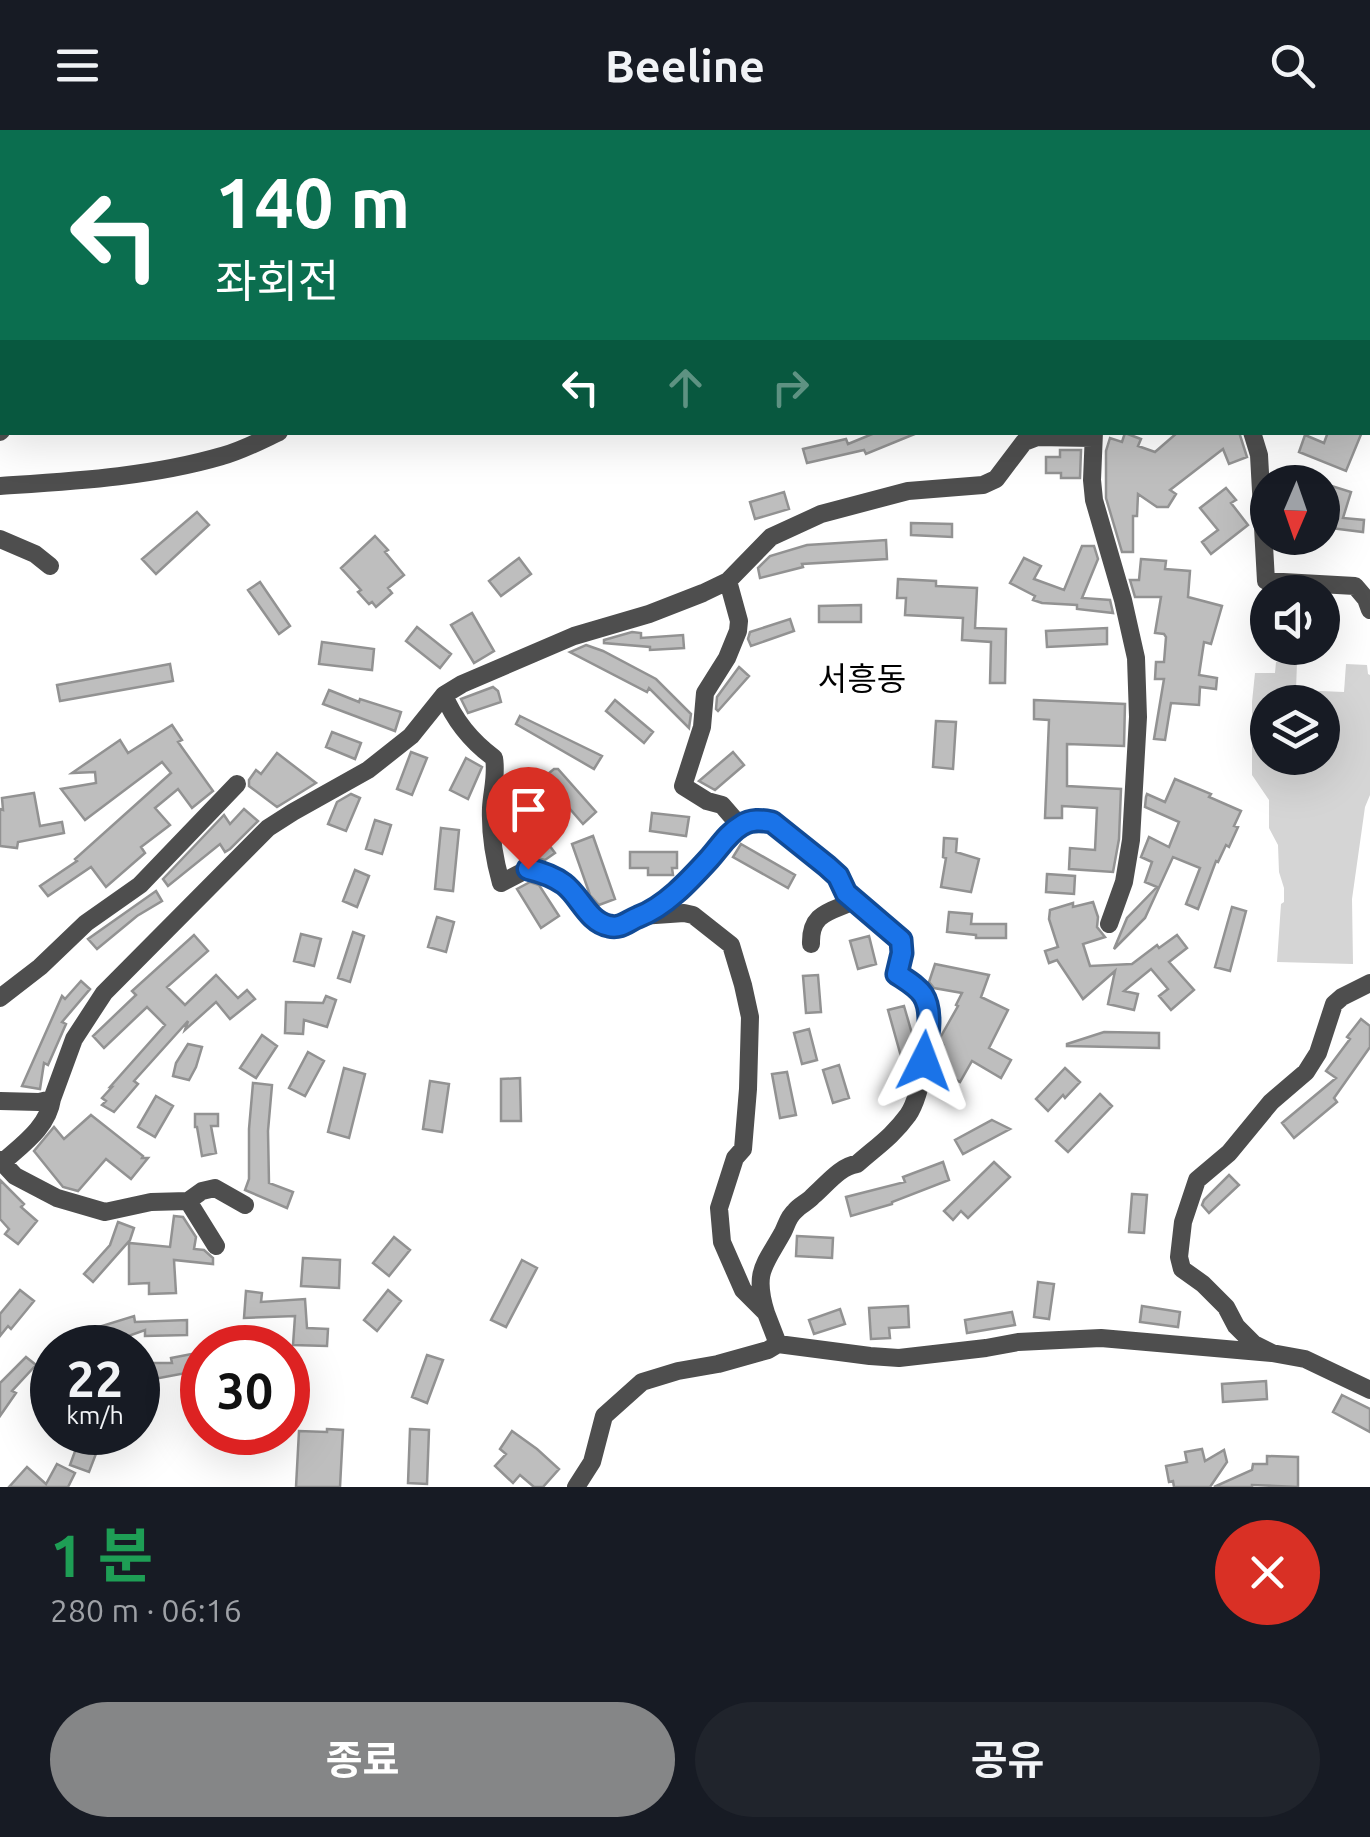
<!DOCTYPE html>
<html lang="ko">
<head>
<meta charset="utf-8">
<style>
  body { margin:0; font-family:Ubuntu,"Noto Sans KR",sans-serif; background:#20242c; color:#f1f3f6; height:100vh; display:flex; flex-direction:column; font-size:38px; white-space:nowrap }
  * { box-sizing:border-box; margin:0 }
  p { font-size:32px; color:#9ea1a6 }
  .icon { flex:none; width:55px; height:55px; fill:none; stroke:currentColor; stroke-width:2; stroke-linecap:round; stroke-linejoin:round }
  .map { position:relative; height:1357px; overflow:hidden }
  .panel { display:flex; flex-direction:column; background:#171b24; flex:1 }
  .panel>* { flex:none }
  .top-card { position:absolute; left:0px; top:0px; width:1370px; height:305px; box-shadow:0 10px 40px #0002; background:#0b6e4f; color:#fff; overflow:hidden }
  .needle { width:65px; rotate:182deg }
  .tools { position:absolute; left:1250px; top:335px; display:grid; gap:20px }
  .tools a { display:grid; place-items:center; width:90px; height:90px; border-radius:50%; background:#171b24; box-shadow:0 10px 40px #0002; font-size:50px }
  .speed { position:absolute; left:30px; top:1195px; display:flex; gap:20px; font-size:50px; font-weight:700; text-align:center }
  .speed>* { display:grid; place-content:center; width:130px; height:130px; border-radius:50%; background:#171b24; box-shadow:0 10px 40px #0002; line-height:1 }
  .speed small { font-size:25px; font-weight:400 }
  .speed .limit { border:15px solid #d22; background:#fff; color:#111 }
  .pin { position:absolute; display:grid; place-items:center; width:85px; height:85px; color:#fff; margin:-102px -42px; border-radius:50% 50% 50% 0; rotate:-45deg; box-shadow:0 0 10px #0007 }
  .pin .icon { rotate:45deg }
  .me { position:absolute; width:110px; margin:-55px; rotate:3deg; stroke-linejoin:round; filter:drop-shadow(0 0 8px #0008) }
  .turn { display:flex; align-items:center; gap:35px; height:210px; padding:0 50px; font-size:45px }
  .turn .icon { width:130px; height:130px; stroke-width:2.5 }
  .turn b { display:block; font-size:70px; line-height:85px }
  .lanes { display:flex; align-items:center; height:95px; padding:0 50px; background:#0003; justify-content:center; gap:50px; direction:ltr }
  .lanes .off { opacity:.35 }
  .round { display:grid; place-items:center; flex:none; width:105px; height:105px; border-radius:52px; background:#20242c }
  .summary { display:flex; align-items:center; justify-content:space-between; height:170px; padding:0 50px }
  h1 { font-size:60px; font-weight:700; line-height:75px; color:#1e9e55 }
  .button { display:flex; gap:20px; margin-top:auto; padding:20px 50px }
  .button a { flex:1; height:115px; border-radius:60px; background:#858687; color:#fff; font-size:40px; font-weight:700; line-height:115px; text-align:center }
  .button a+a { background:#20242c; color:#f1f3f6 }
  header { display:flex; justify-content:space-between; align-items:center; height:130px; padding:0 50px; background:#171b24; font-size:45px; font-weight:700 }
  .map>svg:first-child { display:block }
  .green { fill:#d5d5d5; fill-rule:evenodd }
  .building { fill:#bebebe; stroke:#929292; stroke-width:2.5 }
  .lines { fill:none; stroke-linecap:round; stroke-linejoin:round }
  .minor { stroke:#4e4e4e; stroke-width:18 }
  .route-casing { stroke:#114b97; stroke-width:25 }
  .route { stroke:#1a73e8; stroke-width:18 }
  .labels { text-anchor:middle; stroke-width:9; stroke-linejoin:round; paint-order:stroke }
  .quarter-label { font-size:32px; fill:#000; stroke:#fff }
</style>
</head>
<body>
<header><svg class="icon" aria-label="menu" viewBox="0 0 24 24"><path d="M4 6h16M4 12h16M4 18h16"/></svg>Beeline<svg class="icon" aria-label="search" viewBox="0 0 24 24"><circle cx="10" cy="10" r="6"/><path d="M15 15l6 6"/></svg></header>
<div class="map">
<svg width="1370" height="1357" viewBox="0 0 1370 1357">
  <rect width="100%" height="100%" fill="#fff"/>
  <path class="green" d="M1276,532H1297L1296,560L1344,562L1346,534L1367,535L1368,544L1370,545V665L1365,677L1352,769L1353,834L1277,832L1281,774L1284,772V758L1279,742L1278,715L1269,698V670L1252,645V572L1255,543H1275ZM1268,572H1322V628H1268Z"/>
  <path class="building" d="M877,302L917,303L866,324L864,320L807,333L803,319L846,309L848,314Z
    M1178,302H1239L1247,327L1229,334L1223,319L1170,360L1176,364L1168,377H1157L1138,364L1137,386H1133V422H1122L1106,368V321L1110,308L1122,312L1125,303L1141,309L1138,316L1155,322Z
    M1328,302H1362L1346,341L1299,322L1305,305L1324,313Z
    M1060,320H1081L1080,348H1061V343H1046V327H1060Z
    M1322,353L1351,362L1343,388L1364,390L1363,402L1322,397Z
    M1226,358L1236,370L1231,373L1248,395L1211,424L1202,412L1218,400L1200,378Z
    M784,362L789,379L755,389L750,372Z
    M197,382L209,395L156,444L142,429Z
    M911,393L952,394V407L911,405Z
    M375,406L388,420L385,422L404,445L388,458L392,463L376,477L372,472L369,474L358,462L361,460L341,438Z
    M886,410L887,429L802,434L803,437L760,448L758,438L770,426L807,415Z
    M1082,416H1094L1098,429L1082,468L1110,470L1113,483L1077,479V475L1042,473L1033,470L1035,466L1010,453L1024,428L1041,436L1034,449L1064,460Z
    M519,428L531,444L501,466L489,451Z
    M1141,429L1166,431L1165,439L1190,441L1188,467L1222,476L1211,514L1204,512L1199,545L1217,548L1216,559L1200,557L1199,575L1171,573L1165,610L1154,609L1164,549H1155L1156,532H1164L1166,507L1164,504L1155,503L1161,467H1135L1130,450H1139Z
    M898,449L936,451V456L977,458L975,498L1006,499L1005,553H990L991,512L962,510L963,488L905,485L906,468H897Z
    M260,452L290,496L279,504L248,460Z
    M861,475V492H819V476Z
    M472,483L494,521L474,533L451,495Z
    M790,489L794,501L751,516L748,509L750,502Z
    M417,497L451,524L440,538L406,511Z
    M1107,498V514L1047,517L1046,501Z
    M632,502L641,503V508L683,505L684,518L650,520V517L604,513V510Z
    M322,512L374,519L372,540L319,534Z
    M586,515L603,521L656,549L691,584L689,598L649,558L647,562L570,522Z
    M170,534L173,551L60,571L57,555Z
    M739,537L749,546L718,581L716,579L717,567Z
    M493,557L498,561L501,572L468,583L461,569Z
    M329,560L359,572L360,569L401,582L395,601L323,574Z
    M615,570L653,602L644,613L606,581Z
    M1034,570L1125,574L1124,616L1067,614V656L1121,659L1119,709L1113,742L1069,739L1070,718L1095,720L1097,678L1062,676V688H1045L1049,590L1034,589Z
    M520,586L602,626L594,639L516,594Z
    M936,591L956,592L953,639L933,637Z
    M172,595L182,610L178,612L213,661L192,678L178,659L155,678L170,695L141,717L145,723L106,757L91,737L48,766L40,756L77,731L75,729L171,643L162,632L85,690L61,659L96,653L95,642L72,643L120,610L128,623Z
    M332,602L361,613L355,629L326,617Z
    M411,622L427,628L412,665L397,659Z
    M733,622L744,635L715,660L699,651Z
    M277,623L316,653L277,677L249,656V650L256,640L261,644Z
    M466,628L482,637L468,669L450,660Z
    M554,639H558L596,682L583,694L557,664L554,666L544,654L546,652L543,648Z
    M1175,649L1211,664L1209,667L1241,681L1234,696L1238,697L1229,717L1226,715L1218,732L1216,731L1198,779L1186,774L1200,738L1173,727L1145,788L1114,819L1127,788L1157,757L1145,752L1152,732L1141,727L1149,707L1169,717L1179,692L1145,677L1146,667L1147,664L1165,672Z
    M34,663L40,696L62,692L64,703L18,712L17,718L0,716V679L3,680L2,668Z
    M351,664L360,668L346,701L328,694L337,672Z
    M520,676L555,723L545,730L537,728L507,686Z
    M244,679L258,691L230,719L225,722L220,714L168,756L163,749L224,685L230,694Z
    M652,683L689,687L686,706L650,701Z
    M375,690L391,695L382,724L366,719Z
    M441,698L459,700L453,761L435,759Z
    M593,706L615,769L599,775L590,765L572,714Z
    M944,708L957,709L956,722L979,729L971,762L941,757L946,728L943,727Z
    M741,714L795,745L788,758L733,727Z
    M630,722H677V738H672L673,745H648V738H630Z
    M355,740L369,746L357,777L343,771Z
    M1047,744L1075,746L1074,764L1046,762Z
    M530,752L539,755L559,786L541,798L517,759Z
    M156,761L162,771L137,786L97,819L88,809Z
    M1093,772L1098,787L1097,797L1105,807L1083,814L1090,836L1132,834L1157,815L1159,818L1177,805L1187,818L1169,832L1194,860L1171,880L1159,866L1168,859L1151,839L1124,861L1138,864L1134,880L1108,874L1115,841L1083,869L1057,830L1049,833L1045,821L1058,817L1049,789L1050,780L1073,773V777Z
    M1232,777L1246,781L1230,841L1215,837Z
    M949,782L972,784L971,794H1006V808H976V805L947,802Z
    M437,787L454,792L446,822L428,817Z
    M353,802L364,806L350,852L338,848Z
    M301,804L321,809L314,836L294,831Z
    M194,805L208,821L167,857L185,875L216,845L238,868L247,860L255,869L230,889L216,872L185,900L188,891L134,951L138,954L114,982L102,975L106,971L102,968L112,957H110L165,895L147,877L104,918L93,906L136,865L132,861Z
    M869,806L876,834L858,839L850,811Z
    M935,834L989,845L981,867L1008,880L989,918L1011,930L1001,948L972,931L960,952L936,938L939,923L943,915L940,913V908L958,876L956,875L962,863L934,858L929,852Z
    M818,845L821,882L806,883L803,846Z
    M81,851L90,859L62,892L66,894L48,935L44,933L40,959L22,956L62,866L65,869Z
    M326,866L336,870L327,897L304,890L303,904L285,903L286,872L323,873Z
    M904,876L915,914L913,927L902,930L888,880Z
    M1361,889L1370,896V917L1334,968L1337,972L1294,1008L1282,993L1336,948L1326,941L1350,909L1347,907Z
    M809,899L817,930L802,934L794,903Z
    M1104,902L1159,903V918L1067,916V914Z
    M262,905L277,916L256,948L240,938Z
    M188,914L202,917L196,937L189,950L173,946L176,933Z
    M308,922L324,931L305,966L289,958Z
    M839,935L849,968L833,973L823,940Z
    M344,938L365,944L349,1008L328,1002Z
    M1065,938L1080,952L1065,968L1063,965L1048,981L1036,969Z
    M787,942L796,985L780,988L772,944Z
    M520,948L521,991H501V949Z
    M430,951L449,954L442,1002L423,999Z
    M253,953L272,955L268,1001L269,1053L293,1062L287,1078L245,1060L249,1049V999Z
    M1100,964L1112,976L1068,1022L1056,1011Z
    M156,966L173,976L155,1007L138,997Z
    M195,984H218V996H211L216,1023L202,1026L197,997H195Z
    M91,985L143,1026L142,1028H148L131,1049L106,1029L78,1061L63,1057L34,1021L54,997L64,1009Z
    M992,990L1010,999L963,1024L955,1010Z
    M943,1032L949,1050L892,1072V1074L851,1086L846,1067L905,1052L903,1047Z
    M994,1032L1010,1047L968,1088L961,1081L953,1090L944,1081Z
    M1229,1045L1239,1055L1209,1083L1202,1075L1204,1070Z
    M0,1050L24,1074L21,1077L37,1091L18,1114L5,1104L9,1099L0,1089Z
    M1132,1064L1147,1065L1144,1103L1129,1102Z
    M174,1086L183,1087L196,1107L194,1119L204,1120L213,1128V1134L174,1130L176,1163L149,1164V1153L129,1154V1113L170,1117Z
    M118,1092L134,1098L130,1110L93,1152L84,1144L110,1115Z
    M797,1106L833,1108L832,1128L796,1126Z
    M394,1107L410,1120L389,1146L373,1133Z
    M303,1128L340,1130L339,1158L301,1156Z
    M522,1130L537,1138L506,1197L491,1190Z
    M1038,1152L1054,1154L1049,1189L1034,1187Z
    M20,1160L34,1171L11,1199L8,1196L0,1206V1184Z
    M388,1160L401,1171L377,1201L364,1190Z
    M246,1161L262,1163L261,1172L305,1169L307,1198L328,1199L327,1216L293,1215L295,1186L244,1188Z
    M908,1176L909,1197L889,1198L890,1208L871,1209L869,1178Z
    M1142,1176L1180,1182L1178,1197L1140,1192Z
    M840,1179L845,1194L814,1204L809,1190Z
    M1012,1182L1015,1195L967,1203L965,1190Z
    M134,1186L135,1192L187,1190V1205L145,1206V1200L95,1218H77L92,1199Z
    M202,1222V1240L154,1249H138V1233H172L171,1228Z
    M427,1225L443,1230L427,1273L412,1267Z
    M26,1227L36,1235L12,1261L16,1263L0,1286V1253Z
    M1266,1251L1267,1269L1223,1272L1222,1254Z
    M1342,1265L1370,1279V1302L1333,1282Z
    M327,1299L343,1300L340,1357H296L299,1301L327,1302Z
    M410,1299L429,1300L427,1354L408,1353Z
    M512,1301L537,1319L559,1339L543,1357H534L520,1345L513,1353L495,1336L506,1324L500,1319Z
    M82,1302L102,1308L89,1342L70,1335Z
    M1202,1319L1205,1331L1224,1320L1227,1332L1210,1357H1174L1173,1351L1169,1352L1166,1336L1187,1332L1185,1322Z
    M1267,1326L1298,1327V1357L1252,1355V1357H1214L1252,1340L1253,1334H1267Z
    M57,1334L75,1343L68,1357H9L27,1337L46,1354Z"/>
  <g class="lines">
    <path class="minor" d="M1083,0L1084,2
      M1029,2L1030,0
      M0,100L2,101
      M1368,253H1370
      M0,302L2,300
      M1094,302L1092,350L1094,370L1123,470L1136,528L1138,587L1131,710L1124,752L1109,794
      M1252,302L1259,325L1266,451L1355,456L1366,469L1370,480
      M0,356C74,351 150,347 222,326C241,321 260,311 279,302
      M0,409L35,424L50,436
      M728,451L739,491L738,501L727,528L705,563L702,597L683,656L707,671L722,675L735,690L746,692L760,690L772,692L781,698L827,736L838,746L846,763L901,810L902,823L897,844C907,851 922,858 926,870C934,894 922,965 908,985C892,1007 876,1017 857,1034C840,1036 826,1055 813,1066C808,1072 800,1075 795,1081C788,1087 787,1094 783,1102C765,1135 753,1141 766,1183
      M444,565C455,592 471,611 494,628C497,645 492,661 491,678C490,704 494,728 501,753L528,739L542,742L564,754L594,788L609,796L624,795L641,786L684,783L693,785L731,815L743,855L750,887L748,959L743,1019L735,1028L719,1078L722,1112L743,1160L766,1183L778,1214L870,1226L899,1228L986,1218L1018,1212L1101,1208L1272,1223
      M649,785L688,752L734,700L746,692
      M811,814C810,781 832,782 856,770
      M1370,853L1342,867L1334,874L1318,923L1306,942L1271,972L1229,1023L1197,1050L1183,1092L1179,1127L1182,1139L1203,1154L1226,1177L1236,1196L1254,1214L1272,1223L1305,1229L1370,1260
      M0,868L40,837L86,793L140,755L237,654
      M0,971L39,972L52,969L74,909L104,863L268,698L293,682L368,640L411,606L444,565L462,554L574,506L649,484L703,463L728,451L771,407L821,384L908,361L983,355L996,349L1024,312L1037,307L1093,308
      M0,1030L15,1046L57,1068L105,1082L151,1072L188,1071L202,1061L215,1058L245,1075
      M3,1032C23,1014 48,997 52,969
      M188,1071L216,1116
      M576,1357L592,1332L604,1286L642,1252L678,1241L718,1234L768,1220L778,1214"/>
  </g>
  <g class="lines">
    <defs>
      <path id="route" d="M528,739C541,742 553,746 564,754C580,766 588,792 609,796C621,799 628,791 638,787C665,777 689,751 709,729C719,718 728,703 742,695C751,689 761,690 772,692L827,736L838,746L846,763L901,810L902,823L897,844C906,850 917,856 923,865C934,882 927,912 924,931"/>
    </defs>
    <use href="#route" class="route-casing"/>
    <use href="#route" class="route"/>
  </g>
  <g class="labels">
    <g class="quarter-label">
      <text x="862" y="560">서흥동</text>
    </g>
  </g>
</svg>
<div class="tools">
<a><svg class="needle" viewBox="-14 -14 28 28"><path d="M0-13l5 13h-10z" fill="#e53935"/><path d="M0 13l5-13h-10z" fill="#9ea1a6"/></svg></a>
<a><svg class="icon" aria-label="sound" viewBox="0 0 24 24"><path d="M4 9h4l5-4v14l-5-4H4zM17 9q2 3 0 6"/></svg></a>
<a><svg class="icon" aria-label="layers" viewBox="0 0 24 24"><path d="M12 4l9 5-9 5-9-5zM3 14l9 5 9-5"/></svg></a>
</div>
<div class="speed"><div>22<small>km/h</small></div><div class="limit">30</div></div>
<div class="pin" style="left:528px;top:739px;background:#d93025"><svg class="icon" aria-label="arrive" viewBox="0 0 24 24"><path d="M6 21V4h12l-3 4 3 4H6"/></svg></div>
<svg class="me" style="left:924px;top:931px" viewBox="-20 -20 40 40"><path d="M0-17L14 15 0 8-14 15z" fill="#1a73e8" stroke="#fff" stroke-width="4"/></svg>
<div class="top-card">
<div class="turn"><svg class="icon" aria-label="left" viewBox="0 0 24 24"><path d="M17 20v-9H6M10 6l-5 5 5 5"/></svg><div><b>140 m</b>좌회전</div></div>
<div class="lanes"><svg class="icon" aria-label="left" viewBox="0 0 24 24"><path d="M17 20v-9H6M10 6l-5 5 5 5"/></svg><svg class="icon off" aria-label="ahead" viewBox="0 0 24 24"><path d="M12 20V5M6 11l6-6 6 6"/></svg><svg class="icon off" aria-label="right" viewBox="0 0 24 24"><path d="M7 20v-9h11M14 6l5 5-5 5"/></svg></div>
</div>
</div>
<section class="panel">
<div class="summary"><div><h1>1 분</h1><p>280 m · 06:16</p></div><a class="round" style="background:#d93025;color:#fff"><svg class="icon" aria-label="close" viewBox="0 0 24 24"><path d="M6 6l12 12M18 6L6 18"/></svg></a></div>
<div class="button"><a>종료</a><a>공유</a></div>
</section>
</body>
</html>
